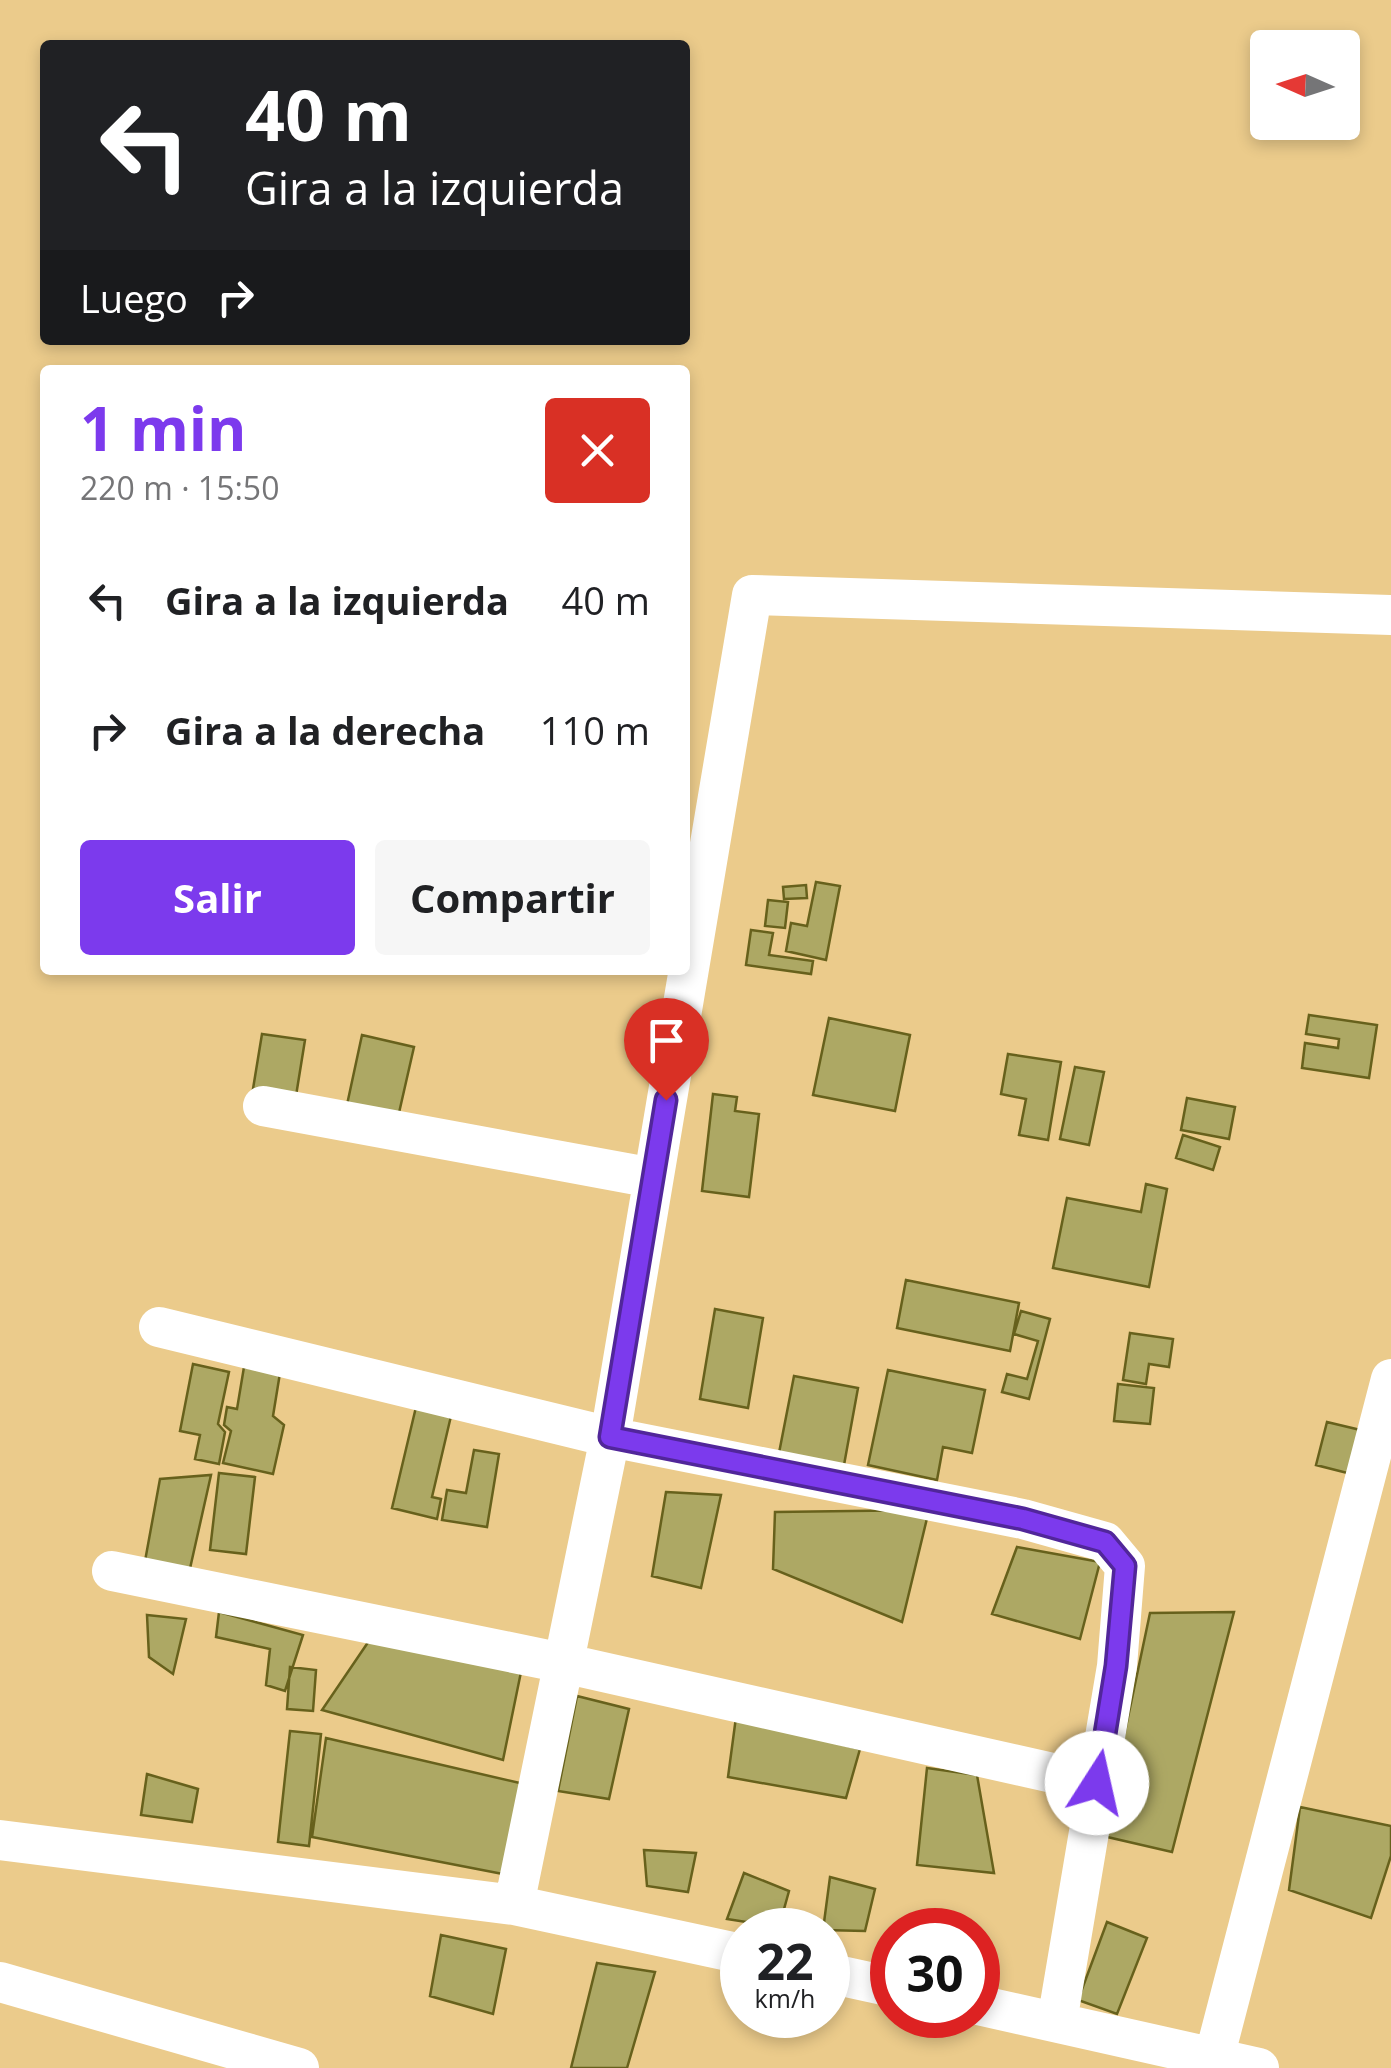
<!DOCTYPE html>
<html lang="es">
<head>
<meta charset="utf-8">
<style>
  body { margin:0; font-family:"Open Sans",sans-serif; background:#f6f6f6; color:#202124; height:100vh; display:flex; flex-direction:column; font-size:38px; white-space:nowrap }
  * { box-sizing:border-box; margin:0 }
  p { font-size:32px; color:#757577 }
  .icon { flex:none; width:55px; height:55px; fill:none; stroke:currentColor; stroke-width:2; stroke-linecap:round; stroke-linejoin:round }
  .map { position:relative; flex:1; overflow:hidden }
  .side { position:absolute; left:40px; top:365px; width:650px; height:610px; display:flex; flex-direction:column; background:#fff; border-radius:10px; box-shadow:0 5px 15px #0003 }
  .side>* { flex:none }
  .guide { position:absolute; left:40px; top:40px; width:650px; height:305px; border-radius:10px; box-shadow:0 5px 15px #0003; background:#202124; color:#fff; overflow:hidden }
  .needle { width:65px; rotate:273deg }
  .controls { position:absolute; left:1250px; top:30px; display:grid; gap:20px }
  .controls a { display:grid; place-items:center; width:110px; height:110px; border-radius:10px; background:#fff; box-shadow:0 5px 15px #0003; font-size:50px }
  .speed { position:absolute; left:720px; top:1908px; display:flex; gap:20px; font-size:50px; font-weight:700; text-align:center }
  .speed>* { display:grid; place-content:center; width:130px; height:130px; border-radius:50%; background:#fff; box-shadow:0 5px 15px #0003; line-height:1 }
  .speed small { font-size:25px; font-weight:400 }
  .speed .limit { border:15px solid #d22; background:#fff; color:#111 }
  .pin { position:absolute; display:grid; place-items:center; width:85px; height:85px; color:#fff; margin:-102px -42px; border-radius:50% 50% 50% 0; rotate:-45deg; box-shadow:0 0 10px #0007 }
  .pin .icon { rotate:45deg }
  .me { position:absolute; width:110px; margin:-55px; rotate:10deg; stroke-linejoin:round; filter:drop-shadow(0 0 8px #0008) }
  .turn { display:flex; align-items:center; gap:35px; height:210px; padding:0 40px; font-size:45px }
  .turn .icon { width:130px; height:130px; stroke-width:2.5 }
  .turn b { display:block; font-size:70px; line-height:85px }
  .then { display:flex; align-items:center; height:95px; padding:0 40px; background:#0003; gap:20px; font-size:38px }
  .round { display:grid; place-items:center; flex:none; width:105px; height:105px; border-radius:10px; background:#f6f6f6 }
  .summary { display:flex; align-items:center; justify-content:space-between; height:170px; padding:0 40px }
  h1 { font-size:60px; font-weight:700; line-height:75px; color:#7c3aed }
  .cta { display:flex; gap:20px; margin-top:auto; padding:20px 40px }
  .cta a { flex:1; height:115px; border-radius:10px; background:#7c3aed; color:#fff; font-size:40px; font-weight:700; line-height:115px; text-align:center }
  .cta a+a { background:#f6f6f6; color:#202124 }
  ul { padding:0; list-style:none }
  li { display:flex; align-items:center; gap:30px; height:130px; padding:0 40px }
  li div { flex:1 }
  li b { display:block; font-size:38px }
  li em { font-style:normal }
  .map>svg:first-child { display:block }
  .building { fill:#ada864; stroke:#67611c; stroke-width:2.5 }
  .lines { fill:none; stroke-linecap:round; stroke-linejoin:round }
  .minor { stroke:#fff; stroke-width:40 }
  .route-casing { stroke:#51269a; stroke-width:25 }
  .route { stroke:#7c3aed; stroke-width:18 }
</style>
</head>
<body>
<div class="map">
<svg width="1391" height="2068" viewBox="0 0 1391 2068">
  <rect width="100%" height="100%" fill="#ebcb8b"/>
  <path class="building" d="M816,882L840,886L826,960L786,951L791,923L807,926Z
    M806,885L807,898L784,899L783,887Z
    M768,900L788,902L785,928L765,926Z
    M751,930L773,933L769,955L813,961L811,974L746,965Z
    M1309,1015L1377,1025L1369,1078L1302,1068L1305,1043L1338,1048L1339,1039L1306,1034Z
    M829,1018L910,1035L895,1111L813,1095Z
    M262,1034L305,1040L295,1102L252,1095Z
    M362,1035L414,1047L396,1126L345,1114Z
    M1008,1054L1061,1062L1048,1140L1019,1135L1026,1099L1001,1094Z
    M1075,1067L1104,1072L1089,1145L1060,1139Z
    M713,1094L737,1097L735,1111L759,1114L749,1197L702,1191Z
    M1187,1098L1235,1107L1229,1139L1181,1130Z
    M1183,1135L1220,1147L1213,1170L1176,1158Z
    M1146,1184L1167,1189L1149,1287L1053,1268L1067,1198L1141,1212Z
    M906,1280L1019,1303L1010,1351L897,1328Z
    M715,1309L763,1318L748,1408L700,1399Z
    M1021,1311L1050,1319L1029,1399L1002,1392L1007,1374L1027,1379L1038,1341L1014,1334Z
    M1130,1333L1173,1339L1169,1367L1149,1364L1146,1384L1123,1380Z
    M193,1364L229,1372L218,1424L225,1432L219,1464L195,1459L200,1435L180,1431Z
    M244,1367L280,1373L273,1416L284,1425L273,1474L223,1463L231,1431L224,1425L227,1407L237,1409Z
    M888,1370L985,1390L972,1453L943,1447L937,1480L868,1465Z
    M794,1376L858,1388L844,1465L779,1453Z
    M1118,1384L1154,1388L1150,1424L1114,1421Z
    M416,1407L451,1416L432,1497L441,1499L437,1519L392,1508Z
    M1327,1422L1373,1433L1363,1477L1316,1465Z
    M474,1450L499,1454L487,1527L442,1520L447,1490L466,1493Z
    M219,1473L255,1477L246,1554L210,1550Z
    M211,1475L189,1573L145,1561L160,1479Z
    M666,1492L721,1495L701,1588L652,1576Z
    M929,1510L902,1622L773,1569L775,1512Z
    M1017,1547L1100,1562L1080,1639L992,1614Z
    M219,1612L303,1635L285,1691L266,1685L270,1649L216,1637Z
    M1234,1612L1172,1852L1103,1836L1150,1613Z
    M147,1615L186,1619L173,1674L149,1657Z
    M373,1635L521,1672L503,1760L322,1710Z
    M290,1667L316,1670L313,1711L287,1709Z
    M577,1696L629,1709L609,1799L558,1791Z
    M736,1717L860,1749L846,1798L728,1777Z
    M290,1731L321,1734L309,1846L278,1842Z
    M326,1738L524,1784L508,1875L312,1837Z
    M927,1768L977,1775L994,1873L917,1865Z
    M147,1774L198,1789L192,1822L141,1815Z
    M1300,1807L1391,1826V1856L1371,1918L1289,1890Z
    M644,1850L696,1853L688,1892L647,1886Z
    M744,1873L789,1891L779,1927L727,1919Z
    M830,1877L875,1889L865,1931L823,1930Z
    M1107,1922L1147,1938L1117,2014L1078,2000Z
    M441,1935L506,1949L493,2014L430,1996Z
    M597,1963L655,1972L627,2068H571Z"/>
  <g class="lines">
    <path class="minor" d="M263,1106L653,1178
      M159,1327L610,1437L1023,1519L1105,1542L1125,1566L1117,1666L1057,2022
      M112,1571L563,1663L1097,1783
      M0,1840L514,1905L742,1954
      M514,1905L610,1437L752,595L1391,615
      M828,1973L892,1987
      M0,1982L299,2068
      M978,2005L1259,2068
      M1214,2058L1391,1379"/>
  </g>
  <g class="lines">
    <defs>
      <path id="route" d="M666,1100L610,1437L1023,1519L1105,1542L1125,1566L1116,1666L1097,1783"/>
    </defs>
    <use href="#route" class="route-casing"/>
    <use href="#route" class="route"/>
  </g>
</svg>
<div class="controls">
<a><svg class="needle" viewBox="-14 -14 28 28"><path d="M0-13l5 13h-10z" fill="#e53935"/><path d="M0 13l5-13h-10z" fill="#757577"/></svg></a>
</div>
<div class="speed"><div>22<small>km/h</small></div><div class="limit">30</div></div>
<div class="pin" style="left:666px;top:1100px;background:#d93025"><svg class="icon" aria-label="arrive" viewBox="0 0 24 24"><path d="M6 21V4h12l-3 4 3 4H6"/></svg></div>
<svg class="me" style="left:1097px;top:1783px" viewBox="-20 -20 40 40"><circle r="19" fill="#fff"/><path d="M0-13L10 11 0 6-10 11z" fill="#7c3aed"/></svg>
<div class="guide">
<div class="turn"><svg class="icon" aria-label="left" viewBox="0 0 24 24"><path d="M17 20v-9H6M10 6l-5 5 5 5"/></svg><div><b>40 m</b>Gira a la izquierda</div></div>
<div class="then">Luego<svg class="icon" aria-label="right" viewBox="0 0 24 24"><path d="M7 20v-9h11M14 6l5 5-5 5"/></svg></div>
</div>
<section class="side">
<div class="summary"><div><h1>1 min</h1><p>220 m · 15:50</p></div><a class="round" style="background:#d93025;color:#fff"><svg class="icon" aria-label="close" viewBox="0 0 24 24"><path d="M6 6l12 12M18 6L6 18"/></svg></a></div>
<ul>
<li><svg class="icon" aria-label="left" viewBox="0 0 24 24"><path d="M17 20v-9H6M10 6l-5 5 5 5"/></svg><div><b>Gira a la izquierda</b></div><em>40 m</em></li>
<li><svg class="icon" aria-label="right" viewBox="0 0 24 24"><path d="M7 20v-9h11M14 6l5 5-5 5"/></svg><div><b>Gira a la derecha</b></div><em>110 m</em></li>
</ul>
<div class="cta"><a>Salir</a><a>Compartir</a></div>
</section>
</div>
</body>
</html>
